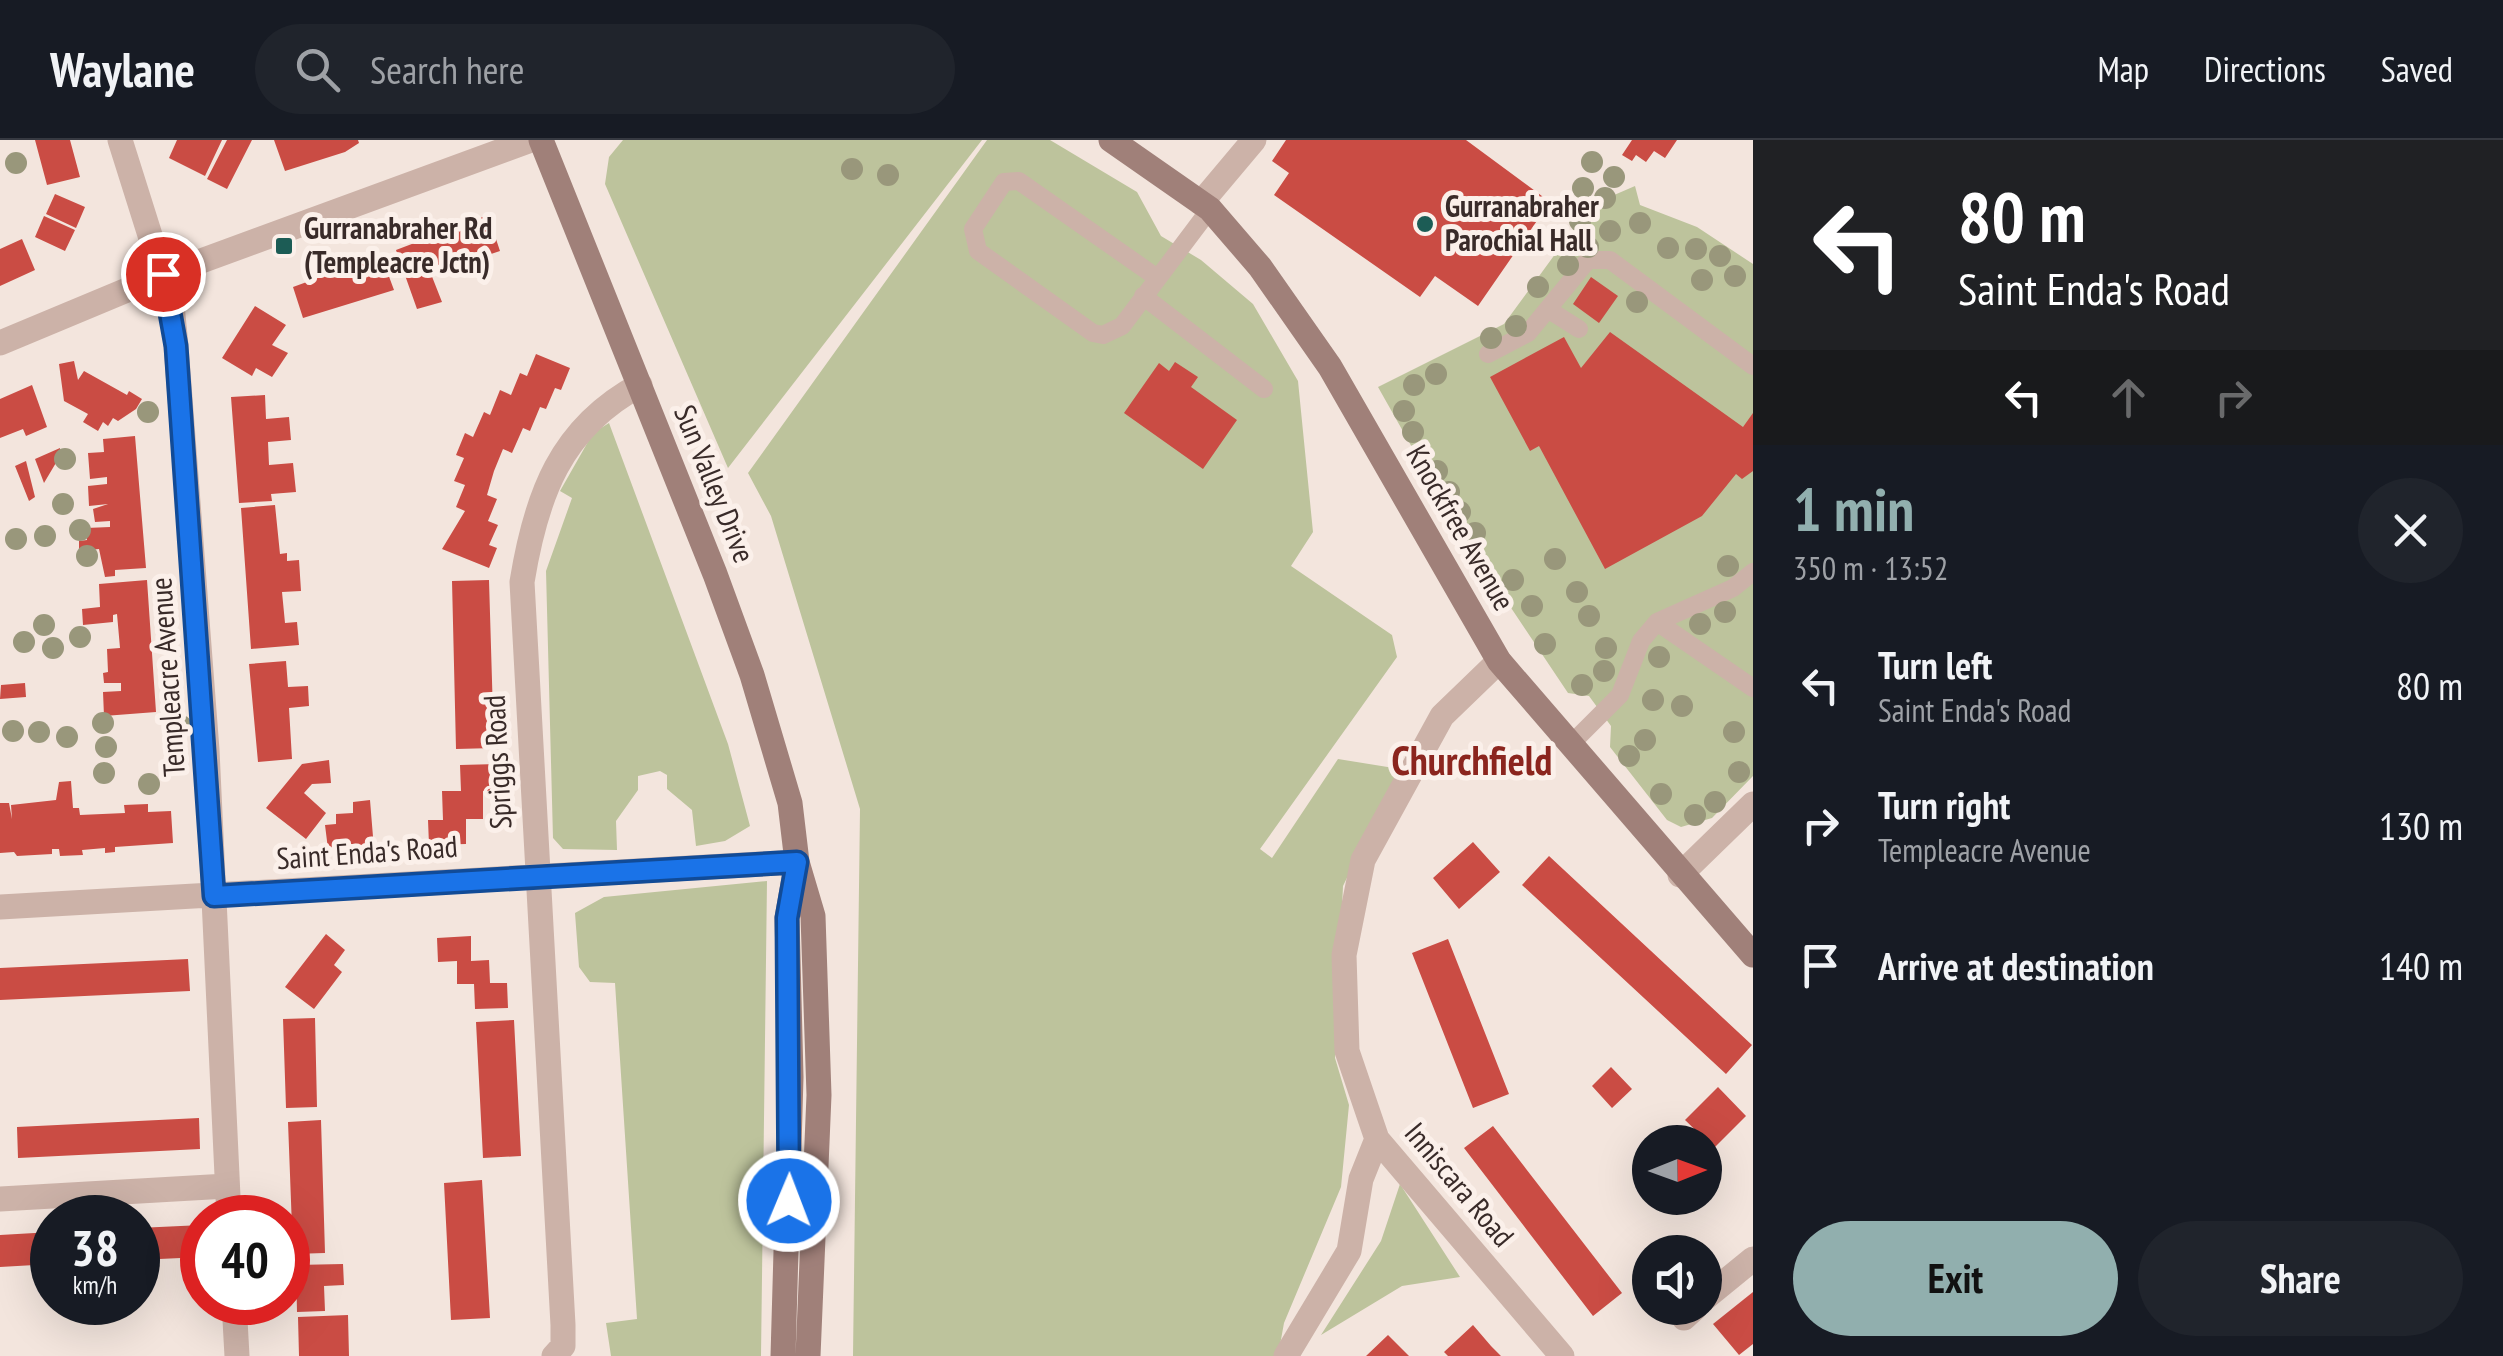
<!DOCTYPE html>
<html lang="en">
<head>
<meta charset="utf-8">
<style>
  body { margin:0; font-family:"PT Sans Narrow",sans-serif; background:#20242c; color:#f1f3f6; height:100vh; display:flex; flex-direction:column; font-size:38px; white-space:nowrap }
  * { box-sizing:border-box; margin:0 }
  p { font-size:32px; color:#9ea1a6 }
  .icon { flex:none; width:55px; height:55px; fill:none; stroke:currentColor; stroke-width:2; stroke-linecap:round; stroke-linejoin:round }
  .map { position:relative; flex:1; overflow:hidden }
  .drawer { display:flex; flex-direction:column; background:#171b24; width:750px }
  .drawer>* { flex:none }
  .banner { background:#202124; color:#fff; overflow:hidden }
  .needle { width:65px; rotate:89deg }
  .buttons { position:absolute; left:1632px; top:985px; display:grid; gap:20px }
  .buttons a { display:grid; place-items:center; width:90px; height:90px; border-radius:50%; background:#171b24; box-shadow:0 10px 40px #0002; font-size:50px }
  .speed { position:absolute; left:30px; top:1055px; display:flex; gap:20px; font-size:50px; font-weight:700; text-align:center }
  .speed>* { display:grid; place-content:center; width:130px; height:130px; border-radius:50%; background:#171b24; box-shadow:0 10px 40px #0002; line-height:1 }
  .speed small { font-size:25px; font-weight:400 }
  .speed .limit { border:15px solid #d22; background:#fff; color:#111 }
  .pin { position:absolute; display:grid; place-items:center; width:85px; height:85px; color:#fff; margin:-42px; border:5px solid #fff; border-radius:50%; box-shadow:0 2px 10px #0007 }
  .me { position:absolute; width:110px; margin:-55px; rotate:1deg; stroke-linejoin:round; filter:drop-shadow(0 0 8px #0008) }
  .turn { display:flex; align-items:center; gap:35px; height:210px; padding:0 40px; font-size:45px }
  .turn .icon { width:130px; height:130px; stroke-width:2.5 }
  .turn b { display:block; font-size:70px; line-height:85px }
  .lanes { display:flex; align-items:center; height:95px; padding:0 40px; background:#0003; justify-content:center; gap:50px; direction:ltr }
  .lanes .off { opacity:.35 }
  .round { display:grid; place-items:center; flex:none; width:105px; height:105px; border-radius:52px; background:#20242c }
  .headline { display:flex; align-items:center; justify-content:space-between; height:170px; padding:0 40px }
  h1 { font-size:60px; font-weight:600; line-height:75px; color:#91afae }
  .primary-button { display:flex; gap:20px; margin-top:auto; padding:20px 40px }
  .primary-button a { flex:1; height:115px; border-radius:60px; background:#91afae; color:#111; font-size:40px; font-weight:600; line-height:115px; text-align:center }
  .primary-button a+a { background:#20242c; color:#f1f3f6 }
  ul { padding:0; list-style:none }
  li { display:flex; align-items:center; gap:30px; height:140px; padding:0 40px }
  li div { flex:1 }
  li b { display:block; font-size:38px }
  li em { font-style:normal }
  header { display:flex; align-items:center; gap:60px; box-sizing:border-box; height:140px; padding:0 50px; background:#171b24; border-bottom:2px solid #363941 }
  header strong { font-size:48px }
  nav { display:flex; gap:55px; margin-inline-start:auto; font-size:35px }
  .search { width:700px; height:90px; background:#20242c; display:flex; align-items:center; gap:25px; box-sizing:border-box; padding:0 35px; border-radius:55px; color:#9ea1a6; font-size:38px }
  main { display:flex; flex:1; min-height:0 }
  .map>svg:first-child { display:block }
  .green { fill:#bdc39c }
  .building { fill:#ca4c44 }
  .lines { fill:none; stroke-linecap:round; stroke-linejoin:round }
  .lane { stroke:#ccb2a8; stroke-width:18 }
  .street { stroke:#ccb2a8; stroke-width:25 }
  .secondary { stroke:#a08079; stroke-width:25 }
  .tree { fill:#99977b }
  .route-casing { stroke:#114b97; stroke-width:25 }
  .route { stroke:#1a73e8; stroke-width:18 }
  .poi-dot { fill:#1c5c55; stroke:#fbf0ea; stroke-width:4 }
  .labels { text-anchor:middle; stroke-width:10; stroke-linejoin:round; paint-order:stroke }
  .poi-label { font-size:30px; font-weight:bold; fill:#392b29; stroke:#fbf0ea; text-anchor:start }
  .street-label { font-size:30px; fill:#392b29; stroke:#fbf0ea }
  .district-label { font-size:40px; font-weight:bold; fill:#8b251e; stroke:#fbf0ea }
</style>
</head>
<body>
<header>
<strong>Waylane</strong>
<div class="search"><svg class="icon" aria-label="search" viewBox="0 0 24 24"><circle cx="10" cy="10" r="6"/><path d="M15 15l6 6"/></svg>Search here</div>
<nav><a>Map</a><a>Directions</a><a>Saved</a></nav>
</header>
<main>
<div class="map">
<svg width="1753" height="1216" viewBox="0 0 1753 1216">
  <rect width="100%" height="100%" fill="#f3e5dd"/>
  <path class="green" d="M623,0H982L728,328L605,44L609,17Z
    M987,0H1050L1137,52L1161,96L1201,120L1253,164L1298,241L1313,392L1291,426L1392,495L1397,517L1260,709L1272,718L1338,619L1400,629L1343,746L1335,918L1349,965L1341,1047L1284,1183L1278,1216H853L860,669L771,376L748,333Z
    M1635,46L1640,65L1697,87L1753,124V636L1712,678L1681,687L1667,680L1610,607L1611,586L1589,556L1568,553L1457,387L1378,247L1504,184L1591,65Z
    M609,283L728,604L750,686L725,701L696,706L692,670L667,649V635L660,631L638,636V650L616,681L617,710L563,709L553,698L546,431L572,358L560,351L593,293Z
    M767,741L761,1216H611L606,1183L637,1179L615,843L590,842L579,827L575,773L604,757Z
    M1400,1044L1460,1137L1402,1146L1321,1195L1381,1101Z"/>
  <path class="building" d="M35,0H70L80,37L47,45Z
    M177,0H222L205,36L169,18Z
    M227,0H252L227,49L207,39Z
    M274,0H358L359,3L345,12L285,31Z
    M1286,0H1466L1550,62L1478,166L1435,136L1420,157L1274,55L1289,33L1272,21Z
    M1632,0H1677L1665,18L1654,11L1646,22L1636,15L1632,21L1622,15Z
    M55,54L85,67L76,88L46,74Z
    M488,75L500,111L431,134L442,162L417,169L396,110Z
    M44,76L75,90L65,111L35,97Z
    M22,99L35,130L0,146V109Z
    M381,115L394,150L303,178L293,147Z
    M1591,137L1618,156L1599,183L1573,164Z
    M255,166L286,185L272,205L288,213L272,237L256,228L252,236L222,218Z
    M1610,192L1743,287L1753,273V331L1742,339L1736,334L1702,376L1605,429L1539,306L1530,311L1490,237L1564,197L1581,228Z
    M536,214L570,228L561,250L555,248L546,269L540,267L530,291L523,288L512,313L503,309L494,331L487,355L497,359L488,381L498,385L489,405L497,408L489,428L442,409L465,371L456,367L465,345L454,341L464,318L456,315L465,293L473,297L484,272L490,275L500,250L511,255L520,233L527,236Z
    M74,221L78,240L84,231L127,255L129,251L142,259L136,269L118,281L113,278L108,286L103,282L98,291L83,282L88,274L64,261L59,224Z
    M1175,222L1198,237L1191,247L1237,280L1203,329L1124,273L1159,223L1169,231Z
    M32,245L47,287L26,296L23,289L0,298V259Z
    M265,255L266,279L289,277L291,300L268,302L269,325L293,323L296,352L271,354L272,361L239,363L231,257Z
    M135,296L146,428L115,430V436L105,437L99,409L79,411V401L87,400L86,388L110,387V381L95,382L93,369L108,364L89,366L88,346L107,344V337L90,339L88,313L104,312L103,299Z
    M60,308V316L44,343L35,319Z
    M26,321L35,357L29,361L15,326Z
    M275,365L280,414L287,413V421L299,420L301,451L282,452L285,483L297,482L299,505L251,509L241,368Z
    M147,440L156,572L104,576L103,552L121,551V543H104L103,533L108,532L107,509L120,508L117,474L113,475V482L83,485L82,469L100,467L99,444Z
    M489,440L494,608L456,609L452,441Z
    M286,521L288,547L308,546L309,566L289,568L292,619L258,622L249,524Z
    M25,543L26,557L0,559L1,545Z
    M329,620L331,643L312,644L304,653L326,673L306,699L266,668L302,624Z
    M498,624V650L483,651V679H466V704L429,705L428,680H443L442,651H461L460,625Z
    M71,641L73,668H79L80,675L125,673L124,665L148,664V672L171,671L173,703L115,707V712L105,713V708L82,710L83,715L60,716L59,709H52V714L17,716L14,712L0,713V663H9L12,679L11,665L56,660L59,642Z
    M370,660L374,709H328L325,685L336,684V674L353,673V662Z
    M1473,702L1500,732L1459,769L1433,738Z
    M1549,716L1752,905L1726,934L1522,745Z
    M326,794L345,810L334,825L342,832L314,869L285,847Z
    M471,796V821L489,820L490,843H507L508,868L475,869L474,844H457V821L438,822L437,798Z
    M1448,799L1509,954L1473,968L1412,813Z
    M188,819L190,851L0,860V828Z
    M315,878L317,967L286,968L283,879Z
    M514,880L521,1016L483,1018L476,882Z
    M1611,927L1632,949L1612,968L1592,946Z
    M1718,947L1746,976L1714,1008L1685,980Z
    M199,978L200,1009L18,1018L17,987Z
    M321,980L325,1113L293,1114L288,982Z
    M1493,986L1622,1153L1593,1176L1464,1008Z
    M482,1040L490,1178L451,1180L444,1043Z
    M202,1085V1117L138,1120V1088Z
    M52,1092V1124L0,1127V1095Z
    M343,1124L344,1145L324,1146L325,1171L297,1172L296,1125Z
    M1753,1152V1204L1739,1215L1713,1184Z
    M348,1175L349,1216H299L298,1177Z
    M1473,1185L1491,1206L1501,1216H1448L1444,1212Z
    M1388,1195L1409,1216H1366Z"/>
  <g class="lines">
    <path class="lane" d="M1156,137L1019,41L1004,42L973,89L978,111L1093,193L1103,195L1122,186L1210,69
      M1143,156L1264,249
      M1549,170L1579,189
      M1488,214L1528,193L1588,120H1610L1753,226
      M1657,482L1753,548
      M1569,606L1620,555L1641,501L1657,482L1733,448L1753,432"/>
    <path class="street" d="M120,0L172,165L176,206L207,610L229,1078
      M1201,63L1254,0
      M0,203L163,135L531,0
      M1499,521L1442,576L1363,720L1344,815L1347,911L1377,999L1562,1216
      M1680,735L1753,664
      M0,767L797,722
      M0,1059L227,1046
      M1705,1158L1753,1119
      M234,1162L237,1216
      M1684,1178L1695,1168
      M554,1216L563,1206V1185L522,442C536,356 560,288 640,245
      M1286,1216L1349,1111L1361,1039L1377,999"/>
    <path class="secondary" d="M541,0L715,434L752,535L790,663L797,722L813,776L819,955L808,1216
      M1111,0L1210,69L1260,127L1330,227L1499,521L1753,815
      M783,1216L791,937L787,778L796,727"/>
  </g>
  <g class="tree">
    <circle cx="1592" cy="22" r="11"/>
    <circle cx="16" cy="23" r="11"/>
    <circle cx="852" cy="29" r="11"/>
    <circle cx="888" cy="35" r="11"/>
    <circle cx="1614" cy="37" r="11"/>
    <circle cx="1583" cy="48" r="11"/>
    <circle cx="1605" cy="58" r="11"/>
    <circle cx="1580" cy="81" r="11"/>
    <circle cx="1640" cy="83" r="11"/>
    <circle cx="1610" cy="91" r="11"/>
    <circle cx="1588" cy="107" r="11"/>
    <circle cx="1668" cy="108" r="11"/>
    <circle cx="1696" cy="109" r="11"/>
    <circle cx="1720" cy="116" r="11"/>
    <circle cx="1568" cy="125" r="11"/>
    <circle cx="1735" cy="136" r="11"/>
    <circle cx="1702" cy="140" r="11"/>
    <circle cx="1538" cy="147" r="11"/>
    <circle cx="1637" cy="162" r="11"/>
    <circle cx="1516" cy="186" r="11"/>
    <circle cx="1491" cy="198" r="11"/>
    <circle cx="1436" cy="234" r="11"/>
    <circle cx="1414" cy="245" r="11"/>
    <circle cx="1404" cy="271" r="11"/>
    <circle cx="148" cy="272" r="11"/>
    <circle cx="1413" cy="292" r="11"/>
    <circle cx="65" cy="319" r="11"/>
    <circle cx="1437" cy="331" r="11"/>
    <circle cx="1449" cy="352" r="11"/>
    <circle cx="63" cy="364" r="11"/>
    <circle cx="1460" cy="372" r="11"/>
    <circle cx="80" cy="390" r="11"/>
    <circle cx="1475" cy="393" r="11"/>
    <circle cx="45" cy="396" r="11"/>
    <circle cx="16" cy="399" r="11"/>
    <circle cx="87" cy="416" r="11"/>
    <circle cx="1555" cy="419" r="11"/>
    <circle cx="1728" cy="426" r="11"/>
    <circle cx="1513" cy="440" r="11"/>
    <circle cx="1577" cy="452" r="11"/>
    <circle cx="1532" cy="466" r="11"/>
    <circle cx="1725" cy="472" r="11"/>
    <circle cx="1589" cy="476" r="11"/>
    <circle cx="1700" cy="484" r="11"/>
    <circle cx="44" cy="485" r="11"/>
    <circle cx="80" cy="497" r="11"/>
    <circle cx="24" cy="502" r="11"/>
    <circle cx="1545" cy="504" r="11"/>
    <circle cx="53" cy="508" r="11"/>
    <circle cx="1606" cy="508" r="11"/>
    <circle cx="1659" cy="517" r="11"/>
    <circle cx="1604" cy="531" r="11"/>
    <circle cx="1582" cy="545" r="11"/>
    <circle cx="1653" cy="560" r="11"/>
    <circle cx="1682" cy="566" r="11"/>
    <circle cx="103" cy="583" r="11"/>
    <circle cx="181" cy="586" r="11"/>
    <circle cx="13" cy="591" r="11"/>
    <circle cx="39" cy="592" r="11"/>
    <circle cx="1734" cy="592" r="11"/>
    <circle cx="67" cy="597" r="11"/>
    <circle cx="1645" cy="600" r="11"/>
    <circle cx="106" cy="607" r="11"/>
    <circle cx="1629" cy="616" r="11"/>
    <circle cx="1739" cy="632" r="11"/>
    <circle cx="104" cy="633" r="11"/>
    <circle cx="149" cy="644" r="11"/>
    <circle cx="1661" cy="654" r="11"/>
    <circle cx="1715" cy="662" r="11"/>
    <circle cx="1695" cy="675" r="11"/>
  </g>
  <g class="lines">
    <defs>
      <path id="route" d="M163,134L176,206L214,756L797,722L787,778L789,1061"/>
    </defs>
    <use href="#route" class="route-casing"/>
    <use href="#route" class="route"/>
  </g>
  <g class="poi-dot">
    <circle cx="1425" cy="84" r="10"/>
    <rect x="274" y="96" width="20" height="20" rx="5"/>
  </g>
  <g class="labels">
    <g class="poi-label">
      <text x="1445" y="77">Gurranabraher<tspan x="1445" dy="34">Parochial Hall</tspan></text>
      <text x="304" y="99">Gurranabraher Rd<tspan x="304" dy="34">(Templeacre Jctn)</tspan></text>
    </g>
    <g class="street-label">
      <text transform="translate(714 344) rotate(68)" y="10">Sun Valley Drive</text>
      <text transform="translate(1460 388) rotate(60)" y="10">Knockfree Avenue</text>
      <text transform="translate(168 537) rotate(-94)" y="10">Templeacre Avenue</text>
      <text transform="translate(498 622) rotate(-93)" y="10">Spriggs Road</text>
      <text transform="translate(367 713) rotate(-4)" y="10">Saint Enda's Road</text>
      <text transform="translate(1459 1045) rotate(50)" y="10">Inniscara Road</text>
    </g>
    <g class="district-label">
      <text x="1472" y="635">Churchfield</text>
    </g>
  </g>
</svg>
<div class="buttons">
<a><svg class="needle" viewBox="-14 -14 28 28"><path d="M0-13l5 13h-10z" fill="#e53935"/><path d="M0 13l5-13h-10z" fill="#9ea1a6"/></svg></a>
<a><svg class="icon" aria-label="sound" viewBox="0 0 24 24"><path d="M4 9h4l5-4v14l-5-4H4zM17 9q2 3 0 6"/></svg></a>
</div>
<div class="speed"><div>38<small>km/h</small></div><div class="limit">40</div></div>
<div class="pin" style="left:163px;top:134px;background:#d93025"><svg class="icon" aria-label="arrive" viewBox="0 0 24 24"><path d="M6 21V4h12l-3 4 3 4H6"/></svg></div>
<svg class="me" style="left:789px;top:1061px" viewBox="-20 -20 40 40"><circle r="17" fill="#1a73e8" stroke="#fff" stroke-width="3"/><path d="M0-11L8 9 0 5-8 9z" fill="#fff"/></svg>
</div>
<section class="drawer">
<div class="banner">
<div class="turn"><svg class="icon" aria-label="left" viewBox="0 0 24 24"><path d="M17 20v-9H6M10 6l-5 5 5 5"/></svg><div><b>80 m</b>Saint Enda's Road</div></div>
<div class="lanes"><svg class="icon" aria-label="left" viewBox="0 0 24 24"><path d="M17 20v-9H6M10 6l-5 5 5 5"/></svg><svg class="icon off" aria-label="ahead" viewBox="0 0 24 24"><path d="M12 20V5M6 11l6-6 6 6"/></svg><svg class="icon off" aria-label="right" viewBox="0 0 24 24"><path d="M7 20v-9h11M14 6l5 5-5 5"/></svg></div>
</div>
<div class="headline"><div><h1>1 min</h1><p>350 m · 13:52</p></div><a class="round"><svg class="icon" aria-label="close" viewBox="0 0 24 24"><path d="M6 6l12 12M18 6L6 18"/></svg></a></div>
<ul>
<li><svg class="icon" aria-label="left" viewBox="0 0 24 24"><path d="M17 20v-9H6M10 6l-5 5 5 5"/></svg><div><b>Turn left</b><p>Saint Enda's Road</p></div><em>80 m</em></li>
<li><svg class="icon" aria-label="right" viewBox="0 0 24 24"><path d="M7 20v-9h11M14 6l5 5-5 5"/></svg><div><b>Turn right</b><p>Templeacre Avenue</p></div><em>130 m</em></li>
<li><svg class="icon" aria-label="arrive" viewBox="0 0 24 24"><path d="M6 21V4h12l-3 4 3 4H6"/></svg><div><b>Arrive at destination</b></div><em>140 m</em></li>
</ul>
<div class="primary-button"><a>Exit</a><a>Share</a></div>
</section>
</main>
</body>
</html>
